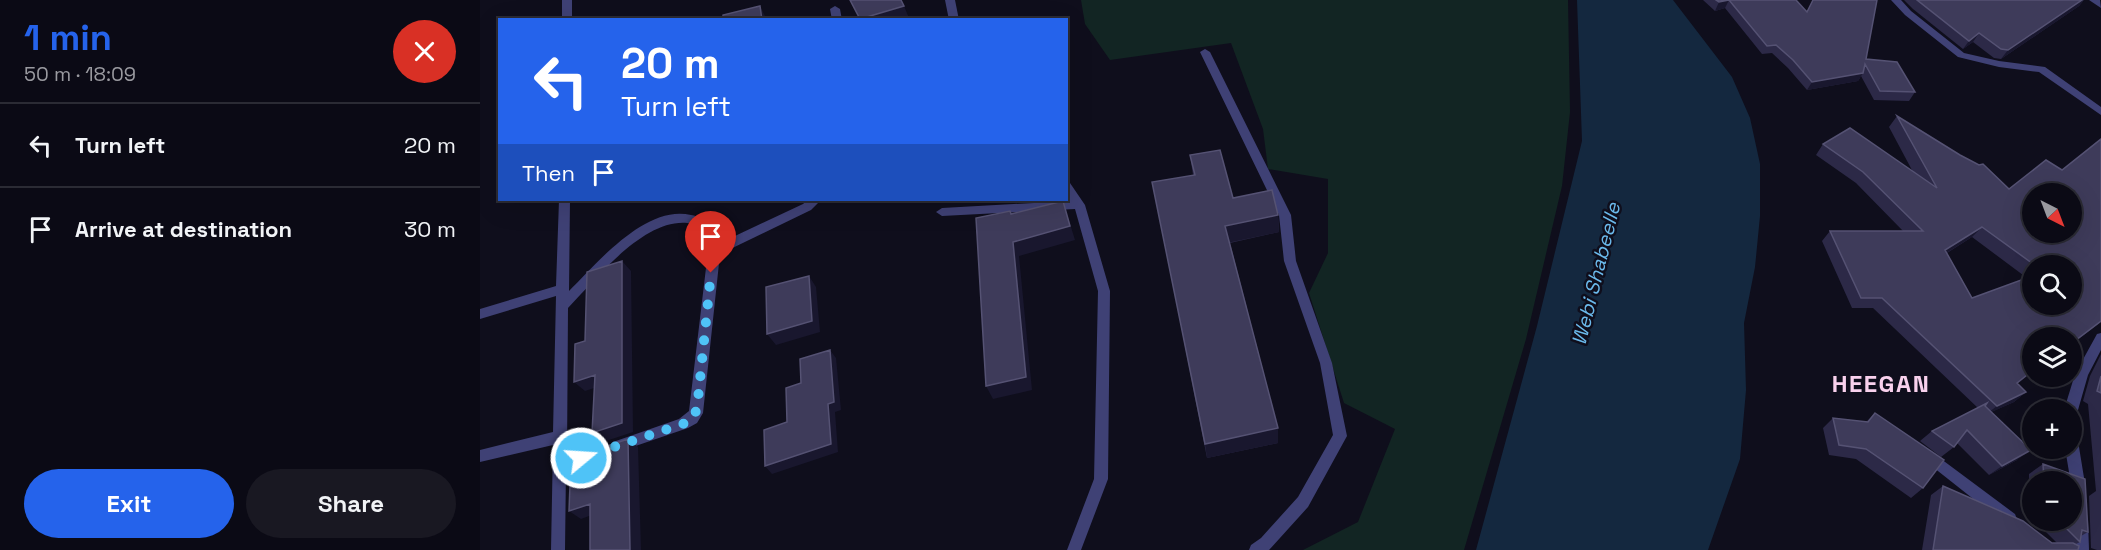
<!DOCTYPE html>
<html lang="en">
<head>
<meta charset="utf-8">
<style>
  body { margin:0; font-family:"Space Grotesk",sans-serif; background:#191822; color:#f1f3f6; height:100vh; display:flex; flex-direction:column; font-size:22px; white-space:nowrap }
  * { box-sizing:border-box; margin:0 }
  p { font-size:20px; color:#9a9aa0 }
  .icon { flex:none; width:33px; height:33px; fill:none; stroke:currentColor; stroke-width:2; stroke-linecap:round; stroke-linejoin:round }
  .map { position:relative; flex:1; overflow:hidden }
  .panel { display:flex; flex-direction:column; background:#0b0a15; width:480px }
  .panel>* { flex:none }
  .banner { position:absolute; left:18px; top:18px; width:570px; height:183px; border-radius:0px; box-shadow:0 6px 24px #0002,0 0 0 2px #2b2b34; background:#2563eb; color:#fff; overflow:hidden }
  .needle { width:39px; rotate:138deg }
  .buttons { position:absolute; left:1542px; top:183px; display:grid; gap:12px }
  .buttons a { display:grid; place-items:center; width:60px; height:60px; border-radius:50%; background:#0b0a15; box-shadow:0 6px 24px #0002,0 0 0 2px #2b2b34; font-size:30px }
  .pin { position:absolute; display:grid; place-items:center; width:51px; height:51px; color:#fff; margin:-62px -26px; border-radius:50% 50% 50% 0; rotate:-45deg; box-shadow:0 0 6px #0007 }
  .pin .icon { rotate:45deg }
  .me { position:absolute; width:66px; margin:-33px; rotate:72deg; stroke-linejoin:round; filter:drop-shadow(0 0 4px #0008) }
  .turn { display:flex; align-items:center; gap:21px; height:126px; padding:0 24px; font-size:27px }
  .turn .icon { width:78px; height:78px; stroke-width:2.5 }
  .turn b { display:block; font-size:42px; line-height:51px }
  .then { display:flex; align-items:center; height:57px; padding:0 24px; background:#0003; gap:12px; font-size:22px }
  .round { display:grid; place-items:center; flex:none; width:63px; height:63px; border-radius:32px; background:#191822 }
  .head { display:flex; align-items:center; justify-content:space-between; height:102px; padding:0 24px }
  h1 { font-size:36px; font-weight:600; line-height:45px; color:#2563eb }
  .button { display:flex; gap:12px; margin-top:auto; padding:12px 24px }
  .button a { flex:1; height:69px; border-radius:36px; background:#2563eb; color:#fff; font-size:24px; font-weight:600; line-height:69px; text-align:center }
  .button a+a { background:#191822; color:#f1f3f6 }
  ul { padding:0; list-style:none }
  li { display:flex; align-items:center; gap:18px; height:84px; padding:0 24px; border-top:2px solid #2b2b34 }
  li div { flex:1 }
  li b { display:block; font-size:22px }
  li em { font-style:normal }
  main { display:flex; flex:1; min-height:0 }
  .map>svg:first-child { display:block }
  .green { fill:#122523 }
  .water { fill:#14283f }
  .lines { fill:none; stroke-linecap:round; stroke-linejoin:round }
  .minor { fill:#3f4175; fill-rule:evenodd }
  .wall { fill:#2c2947; fill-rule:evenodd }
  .shaded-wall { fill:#19172e }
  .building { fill:#3e3b5a; stroke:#555273; stroke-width:1.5; fill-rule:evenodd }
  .route { stroke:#4fc3f7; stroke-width:10; stroke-dasharray:0 18 }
  .labels { text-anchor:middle; stroke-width:5; stroke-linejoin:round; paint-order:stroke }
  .water-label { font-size:20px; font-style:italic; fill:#6bb9eb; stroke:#0f0e1c }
  .district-label { font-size:24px; font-weight:bold; letter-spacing:1.5px; fill:#f9d1ed; stroke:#0f0e1c }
</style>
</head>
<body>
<main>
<section class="panel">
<div class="head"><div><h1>1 min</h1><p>50 m · 18:09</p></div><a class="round" style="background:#d93025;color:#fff"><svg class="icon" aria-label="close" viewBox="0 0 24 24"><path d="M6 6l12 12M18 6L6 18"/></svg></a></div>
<ul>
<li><svg class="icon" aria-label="left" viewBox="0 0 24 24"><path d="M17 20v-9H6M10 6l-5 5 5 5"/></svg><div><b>Turn left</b></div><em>20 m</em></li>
<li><svg class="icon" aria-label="arrive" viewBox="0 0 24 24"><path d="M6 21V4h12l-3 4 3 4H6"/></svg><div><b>Arrive at destination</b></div><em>30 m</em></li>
</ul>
<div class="button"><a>Exit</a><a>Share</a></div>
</section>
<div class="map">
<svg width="1621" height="550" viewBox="0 0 1621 550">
  <rect width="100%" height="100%" fill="#0f0e1c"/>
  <path class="green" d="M601,0H1088L1090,112L1082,186L1046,339L984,550H823L878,522L915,429L864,403L829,293L848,253V179L788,169L783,129L751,43L630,60L605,24Z"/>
  <path class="water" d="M1097,0H1193L1252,77L1270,118L1280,164V216L1275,267L1264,323L1266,390L1260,459L1228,550H996L1057,326L1102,141Z"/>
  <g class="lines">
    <path class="minor" d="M82,0H92V20H82Z
      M465,0H475L479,20H469Z
      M1411,0H1421L1431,11L1484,53L1519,61L1565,67L1621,107V115L1559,72L1519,67L1478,57L1425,15Z
      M1609,0H1620L1621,8Z
      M355,6L360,9L362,20H352L350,9Z
      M725,49L730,52L811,215L816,261L852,363L867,436L828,507L789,550H769L771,545L781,538L818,497L853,435L840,363L804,261L799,215L720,52Z
      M586,182L590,183L605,205L630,291L628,479L601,550H587L614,479L618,291L595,209L462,216L456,212L462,208L590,201L586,195Z
      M79,200H90L89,291C117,263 166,204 211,215C219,216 226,221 233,224L238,244L323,204L328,200H341L331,210L240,254L223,413L217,423L208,428L138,452L133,450L131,446L133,442L199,419L209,411L228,251L224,230C218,227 212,223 207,223C163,219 116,279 88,308L87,456L105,451L110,453L112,457L110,461L86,469L85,550H71L73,445L0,462V450L73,432L76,296L0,319V309L76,286Z
      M1621,333V350L1608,375L1598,410L1596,414L1592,416V410H1584L1595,374L1617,334Z
      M1592,441L1597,443L1599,447L1606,490L1604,495L1599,497L1594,495L1592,490L1585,448H1592Z
      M1449,450L1535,514L1537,519L1535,524L1530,526L1525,524L1444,460L1442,456L1444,452Z
      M1601,513L1606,515L1608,520L1609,550H1595L1594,520L1596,515Z"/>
  </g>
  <path class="wall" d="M1223,0H1316L1326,12L1386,59L1435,92L1429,101L1394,100L1381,76L1378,81L1327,90L1308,68L1292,53L1282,54L1245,8L1235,11Z
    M1424,0H1604L1599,6L1521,59L1514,58L1493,42L1483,49L1433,9Z
    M1417,116L1529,189L1582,170L1621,139V322L1592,344L1552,338V372L1537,384L1546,392L1534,402L1511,412L1537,460L1509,475L1477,443L1474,447L1461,457L1440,441L1452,431L1498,408L1393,308H1372L1342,241L1350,231H1423L1376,183L1336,155L1343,144L1433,172L1409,127ZM1492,237L1547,278L1492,298L1467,253ZM1552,266H1592L1552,304Z
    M710,155L753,198L798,215L799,232L750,243L798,428V443L727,458L676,200L713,175Z
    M1621,354V550H1617L1611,548L1609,496L1616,491L1608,404L1603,401L1610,376Z
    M1395,413L1443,488L1431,498L1376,459L1349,455L1343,428L1353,418L1386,422Z
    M1563,464L1605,479L1608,532L1601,536L1600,542L1596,544L1599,546L1598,550H1442L1451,495L1463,486L1543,521L1572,543H1577L1554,520H1592V482H1552V519L1549,516V474Z"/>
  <path class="shaded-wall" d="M1249,0L1245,8L1235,11L1239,2Z
    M1602,0H1604L1599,6L1521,59L1528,50Z
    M280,6L287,20H282Z
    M424,6L429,18L423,20H380Z
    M1499,33L1493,42L1483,49L1489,41Z
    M1383,73L1378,81L1327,90L1332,82Z
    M583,201L595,240L539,256L552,390L513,399L506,386L533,242Z
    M798,215L799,232L747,243L745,226Z
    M1502,227L1492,237L1455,260L1465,250Z
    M142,261L151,271L153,432L123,442L112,433Z
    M329,276L336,287L340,332L296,345L287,334Z
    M350,350L356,358L361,410L355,412L358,452L292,474L285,466L348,404Z
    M115,375L126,384L105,391L94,382Z
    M1546,392L1534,402L1505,415L1517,406Z
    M798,428V443L727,458L725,444Z
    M148,439L158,447L161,550H150Z
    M1551,450L1537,460L1509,475L1522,466Z
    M110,504L122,511L101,519L89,511Z"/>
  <path class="building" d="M370,0H421L424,6L380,19Z
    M1236,0H1249L1239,2Z
    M1249,0H1316L1327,12L1333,0H1397L1386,59L1417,62L1435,92L1400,91L1385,64L1383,73L1332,82L1313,60L1296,45L1287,46Z
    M1437,0H1602L1528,50L1521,49L1499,33L1489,41Z
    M280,6L282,20H243V15Z
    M1417,116L1480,155L1499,165L1503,164L1529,189L1566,160L1582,170L1621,139V321L1592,343V338H1552V371L1537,383L1546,392L1517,406L1402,298H1381L1350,231H1443L1383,172L1343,144L1370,128L1457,188ZM1552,194H1592V232H1552ZM1502,227L1556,266H1592V304H1552V276L1492,298L1465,250Z
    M740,150L753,198L792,190L798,215L745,226L798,428L725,444L672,182L715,175L710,155Z
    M583,201L590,226L533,242L546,377L506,386L496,218L530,211L531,214Z
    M142,261V423L112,433L115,375L94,382L95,344L105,341L107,272Z
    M329,276L332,321L287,334L286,287Z
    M350,350L354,402L348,404L351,444L285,466L284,430L307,422L306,388L321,383L320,359Z
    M1621,376V393L1617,391Z
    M1507,403L1505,406L1551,450L1522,466L1487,430L1474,447L1452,431Z
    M1395,413L1464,460L1443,488L1386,449L1359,445L1353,418L1388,422Z
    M148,439L150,550H110V504L89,511L91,458Z
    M1563,464L1605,479L1608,532L1602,530L1600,542L1578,520H1592V482H1564Z
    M1463,486L1543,521L1572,543H1593L1599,546L1598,550H1453Z"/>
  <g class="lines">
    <path class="route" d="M101,458L203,424L212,419L217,409L231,273"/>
  </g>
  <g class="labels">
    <g class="water-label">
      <text transform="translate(1116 274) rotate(-76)" y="7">Webi Shabeelle</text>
    </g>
    <g class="district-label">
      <text x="1401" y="392">HEEGAN</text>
    </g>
  </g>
</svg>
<div class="buttons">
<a><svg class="needle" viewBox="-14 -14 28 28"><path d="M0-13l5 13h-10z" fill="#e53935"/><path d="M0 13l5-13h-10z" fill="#9a9aa0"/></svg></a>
<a><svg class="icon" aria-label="search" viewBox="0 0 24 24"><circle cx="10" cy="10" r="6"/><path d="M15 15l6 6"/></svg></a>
<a><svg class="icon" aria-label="layers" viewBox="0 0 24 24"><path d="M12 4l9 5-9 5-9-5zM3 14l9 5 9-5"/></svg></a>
<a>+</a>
<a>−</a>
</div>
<div class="pin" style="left:231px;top:273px;background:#d93025"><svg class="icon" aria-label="arrive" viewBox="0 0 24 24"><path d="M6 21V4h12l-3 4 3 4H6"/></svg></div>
<svg class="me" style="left:101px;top:458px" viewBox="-20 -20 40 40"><circle r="17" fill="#4fc3f7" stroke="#fff" stroke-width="3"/><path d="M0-11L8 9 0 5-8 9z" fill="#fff"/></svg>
<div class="banner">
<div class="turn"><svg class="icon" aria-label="left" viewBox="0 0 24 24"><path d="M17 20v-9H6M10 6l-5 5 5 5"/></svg><div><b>20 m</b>Turn left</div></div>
<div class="then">Then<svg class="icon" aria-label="arrive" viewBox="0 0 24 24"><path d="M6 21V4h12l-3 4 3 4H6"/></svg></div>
</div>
</div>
</main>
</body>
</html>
